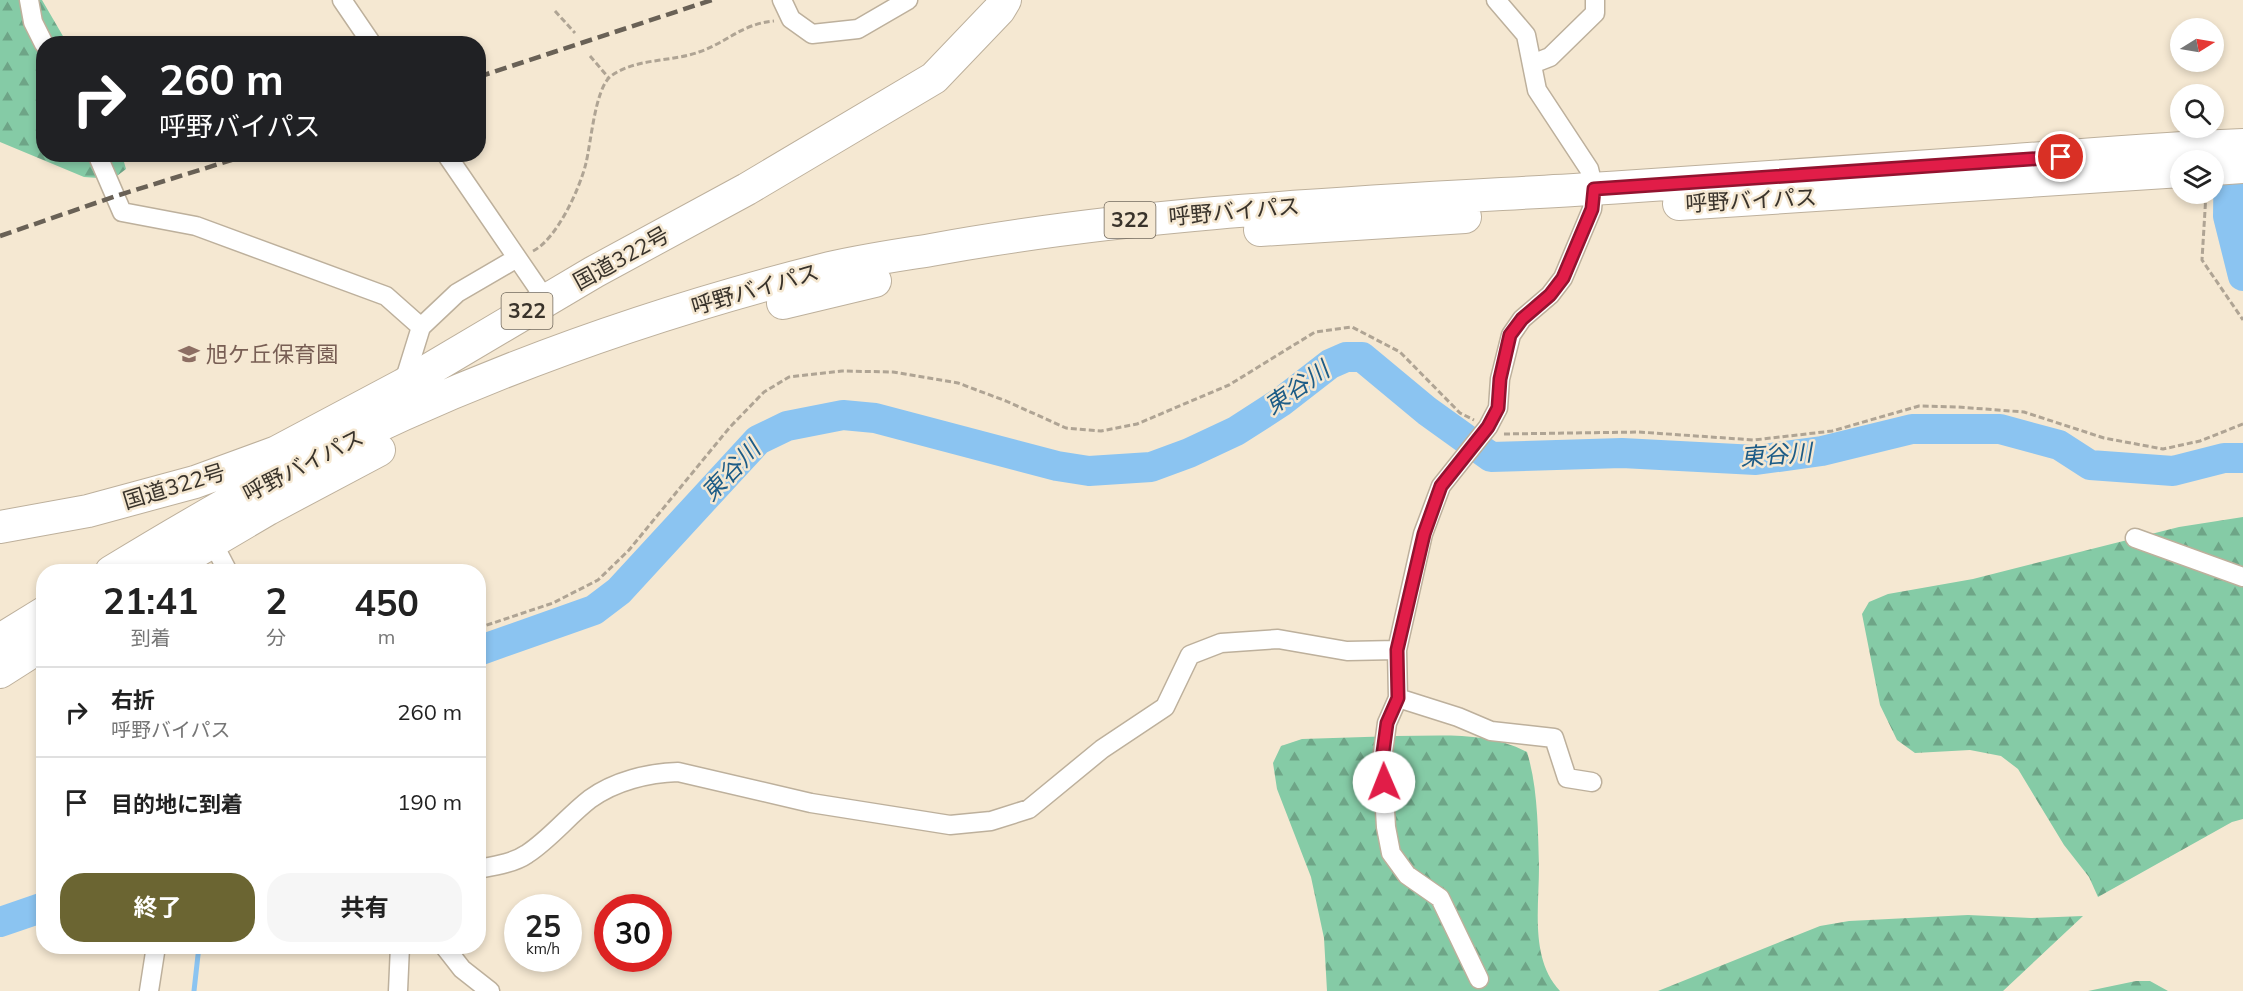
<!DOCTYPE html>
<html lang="ja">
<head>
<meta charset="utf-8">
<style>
  body { margin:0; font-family:Mulish,"Noto Sans JP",sans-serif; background:#f6f6f6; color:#222; height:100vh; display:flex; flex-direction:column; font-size:22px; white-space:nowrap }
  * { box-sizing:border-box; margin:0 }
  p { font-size:20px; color:#767676 }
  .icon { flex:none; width:33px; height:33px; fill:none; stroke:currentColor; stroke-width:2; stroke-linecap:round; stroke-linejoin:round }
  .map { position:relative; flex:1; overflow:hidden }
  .drawer { position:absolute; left:36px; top:564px; width:450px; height:390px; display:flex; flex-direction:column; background:#fff; border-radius:24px; box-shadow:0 3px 9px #0003 }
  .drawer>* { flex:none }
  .top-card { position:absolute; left:36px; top:36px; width:450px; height:126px; border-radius:24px; box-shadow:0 3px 9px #0003; background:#202124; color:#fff; overflow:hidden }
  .needle { width:39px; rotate:79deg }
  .tools { position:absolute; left:2170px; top:18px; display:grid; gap:12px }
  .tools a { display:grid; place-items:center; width:54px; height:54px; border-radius:50%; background:#fff; box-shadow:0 3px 9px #0003; font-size:30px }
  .speed { position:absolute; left:504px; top:894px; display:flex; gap:12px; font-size:30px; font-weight:700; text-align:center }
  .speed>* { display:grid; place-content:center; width:78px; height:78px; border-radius:50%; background:#fff; box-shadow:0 3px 9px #0003; line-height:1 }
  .speed small { font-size:15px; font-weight:400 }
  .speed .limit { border:9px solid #d22; background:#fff; color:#111 }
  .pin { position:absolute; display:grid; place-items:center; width:51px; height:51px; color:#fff; margin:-26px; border:3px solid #fff; border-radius:50%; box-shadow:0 2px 6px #0007 }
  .me { position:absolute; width:66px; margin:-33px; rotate:359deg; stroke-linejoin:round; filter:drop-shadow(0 0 4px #0008) }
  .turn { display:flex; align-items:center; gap:21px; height:126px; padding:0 24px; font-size:27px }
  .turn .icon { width:78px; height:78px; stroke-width:2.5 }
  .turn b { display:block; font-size:42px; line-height:51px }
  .eta { display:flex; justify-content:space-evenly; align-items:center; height:102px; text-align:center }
  .eta b { font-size:36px; font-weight:700; line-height:42px }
  .primary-button { display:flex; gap:12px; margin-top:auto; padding:12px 24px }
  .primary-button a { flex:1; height:69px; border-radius:24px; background:#6b6532; color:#fff; font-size:24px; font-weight:700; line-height:69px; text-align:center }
  .primary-button a+a { background:#f6f6f6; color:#222 }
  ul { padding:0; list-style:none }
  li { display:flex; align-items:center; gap:18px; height:90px; padding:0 24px; border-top:2px solid #e0e0e0 }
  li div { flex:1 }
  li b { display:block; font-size:22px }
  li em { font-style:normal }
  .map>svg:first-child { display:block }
  .forest { fill:url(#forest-firs) }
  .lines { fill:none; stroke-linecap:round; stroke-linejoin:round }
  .stream { stroke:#8bc4f1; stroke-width:5 }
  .river { stroke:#8bc4f1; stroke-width:30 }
  .street-casing { stroke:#bdb09c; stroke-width:21 }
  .highway-casing { stroke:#bdb09c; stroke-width:34 }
  .path { stroke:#afa494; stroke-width:3; stroke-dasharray:6 3; stroke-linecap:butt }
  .street { stroke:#fff; stroke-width:18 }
  .highway { stroke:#fff; stroke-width:32 }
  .rail { stroke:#696156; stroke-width:4.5; stroke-dasharray:12 6; stroke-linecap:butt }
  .route-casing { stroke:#92132f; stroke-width:15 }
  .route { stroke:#e11d48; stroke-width:10 }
  .labels { text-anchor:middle; stroke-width:5; stroke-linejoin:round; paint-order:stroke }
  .shield { fill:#f5e8d2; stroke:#71695d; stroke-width:1.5 }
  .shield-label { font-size:21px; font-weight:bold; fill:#39332b }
  .street-label { font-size:22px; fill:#39332b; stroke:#f5e8d2 }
  .education-label { font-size:22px; fill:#785e54; stroke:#f5e8d2; text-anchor:start }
  .water-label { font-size:24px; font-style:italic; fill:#1d5c87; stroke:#f5e8d2 }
</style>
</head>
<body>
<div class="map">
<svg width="2243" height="991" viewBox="0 0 2243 991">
  <defs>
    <pattern id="forest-firs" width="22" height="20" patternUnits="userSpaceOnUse" patternTransform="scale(1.5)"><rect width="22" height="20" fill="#85cba6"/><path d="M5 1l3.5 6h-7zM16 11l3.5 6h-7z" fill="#6ea587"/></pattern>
  </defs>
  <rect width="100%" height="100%" fill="#f5e8d2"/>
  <path class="forest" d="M0,0H42L67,43L44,44V154L122,155L126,169L113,179L84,177L0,142Z
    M2243,517V819L2232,822L2098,897L2089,877L2064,845L2018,769L2001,756L1970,750L1915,753L1897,740L1880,705L1862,614L1869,602L1888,594L1973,579L2179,527Z
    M1396,736C1441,736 1487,731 1527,752C1538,788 1538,830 1539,867C1539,908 1530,959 1560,991H1327L1324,938L1311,877L1277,789L1273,763L1281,746L1302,739Z
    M1968,915L2031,918L2083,916L2003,991H1658L1820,926L1849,921Z
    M2136,981H2150L2168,991H2088Z"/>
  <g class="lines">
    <path class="stream" d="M194,991L199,946"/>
    <path class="river" d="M2232,144L2229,147L2228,216L2243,276
      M478,651L594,610L619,591L758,440L787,426L843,415L875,418L1057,466L1089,471L1151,467L1189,453L1236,431L1281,402L1330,364L1346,357H1362L1427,411L1491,457L1622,453L1756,460L1822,451L1912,429H2000L2059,445L2090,465L2173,471L2224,458H2243
      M0,922L44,907"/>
    <defs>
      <path id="street" d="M29,0L33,22L44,44
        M342,0L372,44
        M782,0L791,19L812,34L858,29L908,0
        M1532,64L1550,57L1595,13V0
        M97,154L122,212L196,226L386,296L421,327L403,385
        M446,154L546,300
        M421,327L457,293L517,258
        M211,533L212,541L228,572
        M2135,538L2243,577
        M1397,650L1398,698L1387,723L1382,760L1386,827L1391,853L1407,875L1440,898L1479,979
        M1398,698L1458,717L1491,731L1554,738L1567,778L1592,782
        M478,869C494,866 514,863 527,854C550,839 568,816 590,799C615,781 648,773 678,772L811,803L950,825L991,821L1029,809L1102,749L1165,707L1190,655L1221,643L1278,639L1347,651L1397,650L1423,534L1441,486L1488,427L1498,408L1500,379L1511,335L1522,319L1550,295L1563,278L1592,209L1594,189L1589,169L1537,90L1526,35L1496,0
        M444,946L462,969L490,991
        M149,991L156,946
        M398,991L400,946"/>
      <path id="highway" d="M2214,169L2243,167
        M1679,204L2181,171
        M1260,230L1465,217
        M783,303L875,281
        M0,527L88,511L195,482L277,452L403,385L594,272L747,189L934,78L999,10L1005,0
        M111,572C175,533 238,496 304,462C467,379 644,315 822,270C857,261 894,256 931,250C1149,210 1370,202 1591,189C1724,181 1857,172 1989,162C2074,156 2158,148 2243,145
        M161,572L268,509L379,450
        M0,640L44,613
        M0,672L44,644"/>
    </defs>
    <use href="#street" class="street-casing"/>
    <use href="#highway" class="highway-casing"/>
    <path class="path" d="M555,11L575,33
      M590,56L608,77
      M2206,194L2202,260L2243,320
      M533,251C557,239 580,188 586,163C591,143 595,88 611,76C635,58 672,62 699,52C728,42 741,24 774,21
      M1504,434L1639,432L1754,440L1832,431L1919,406L1958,407L2024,412L2104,438L2163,449L2200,441L2243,424
      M478,628L553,603L598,580L629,550L730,427L764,392L789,377L842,371L893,372L958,383L1006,401L1066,428L1101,431L1137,424L1229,385L1315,332L1352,327L1400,352L1460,413L1474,420"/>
    <use href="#street" class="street"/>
    <use href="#highway" class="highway"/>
    <path class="rail" d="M478,77L712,0
      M0,236L116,196L251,154"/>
  </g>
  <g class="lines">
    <defs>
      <path id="route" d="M1384,782L1382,760L1387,723L1398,698L1397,650L1424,534L1441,486L1488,427L1498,408L1500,379L1510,335L1522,319L1550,295L1563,278L1592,209L1594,189L2061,157"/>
    </defs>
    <use href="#route" class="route-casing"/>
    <use href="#route" class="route"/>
  </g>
  <defs>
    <symbol id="school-bare" viewBox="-9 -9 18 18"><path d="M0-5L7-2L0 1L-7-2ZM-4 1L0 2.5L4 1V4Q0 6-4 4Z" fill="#8d6e63" stroke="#f5e8d2" stroke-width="2.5" paint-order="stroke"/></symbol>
  </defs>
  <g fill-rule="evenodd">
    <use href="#school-bare" x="174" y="339" width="30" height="30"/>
  </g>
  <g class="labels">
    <g class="shield">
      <rect x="1104.5" y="202" width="51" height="36" rx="4.5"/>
      <rect x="501.5" y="293" width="51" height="36" rx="4.5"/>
    </g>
    <g class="shield-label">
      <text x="1130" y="227">322</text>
      <text x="527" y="318">322</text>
    </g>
    <g class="street-label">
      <text transform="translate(1751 200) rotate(-3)" y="8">呼野バイパス</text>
      <text transform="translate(1234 211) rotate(-5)" y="8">呼野バイパス</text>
      <text transform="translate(621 258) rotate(-29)" y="8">国道322号</text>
      <text transform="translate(755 289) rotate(-16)" y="8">呼野バイパス</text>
      <text transform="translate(303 465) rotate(-27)" y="8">呼野バイパス</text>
      <text transform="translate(174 486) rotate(-17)" y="8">国道322号</text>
    </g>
    <g class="education-label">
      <text x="206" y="362">旭ケ丘保育園</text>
    </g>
    <g class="water-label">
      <text transform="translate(1297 388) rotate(-35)" y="8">東谷川</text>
      <text transform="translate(1776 455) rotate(-4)" y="8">東谷川</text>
      <text transform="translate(731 471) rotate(-46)" y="8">東谷川</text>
    </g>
  </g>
</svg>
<div class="tools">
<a><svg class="needle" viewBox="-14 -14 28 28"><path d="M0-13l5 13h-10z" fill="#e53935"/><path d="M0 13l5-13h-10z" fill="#767676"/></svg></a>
<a><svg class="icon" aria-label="search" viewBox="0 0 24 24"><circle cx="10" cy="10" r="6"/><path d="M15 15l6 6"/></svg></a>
<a><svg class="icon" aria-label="layers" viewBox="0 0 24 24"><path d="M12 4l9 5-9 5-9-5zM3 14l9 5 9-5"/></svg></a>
</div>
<div class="speed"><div>25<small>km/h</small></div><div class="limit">30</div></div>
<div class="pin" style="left:2061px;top:157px;background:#d93025"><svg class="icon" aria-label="arrive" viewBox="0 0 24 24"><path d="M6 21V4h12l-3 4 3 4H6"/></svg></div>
<svg class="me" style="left:1384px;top:782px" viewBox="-20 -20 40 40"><circle r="19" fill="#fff"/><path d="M0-13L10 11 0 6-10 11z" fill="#e11d48"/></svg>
<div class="top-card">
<div class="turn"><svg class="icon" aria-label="right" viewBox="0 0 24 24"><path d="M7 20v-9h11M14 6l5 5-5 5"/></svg><div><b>260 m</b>呼野バイパス</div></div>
</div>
<section class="drawer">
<div class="eta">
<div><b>21:41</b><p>到着</p></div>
<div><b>2</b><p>分</p></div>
<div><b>450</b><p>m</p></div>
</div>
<ul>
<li><svg class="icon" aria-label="right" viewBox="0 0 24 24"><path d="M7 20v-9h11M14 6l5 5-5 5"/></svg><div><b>右折</b><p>呼野バイパス</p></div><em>260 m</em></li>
<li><svg class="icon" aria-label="arrive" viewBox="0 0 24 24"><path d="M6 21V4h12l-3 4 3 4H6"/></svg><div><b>目的地に到着</b></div><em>190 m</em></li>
</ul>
<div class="primary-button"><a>終了</a><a>共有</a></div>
</section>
</div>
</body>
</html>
